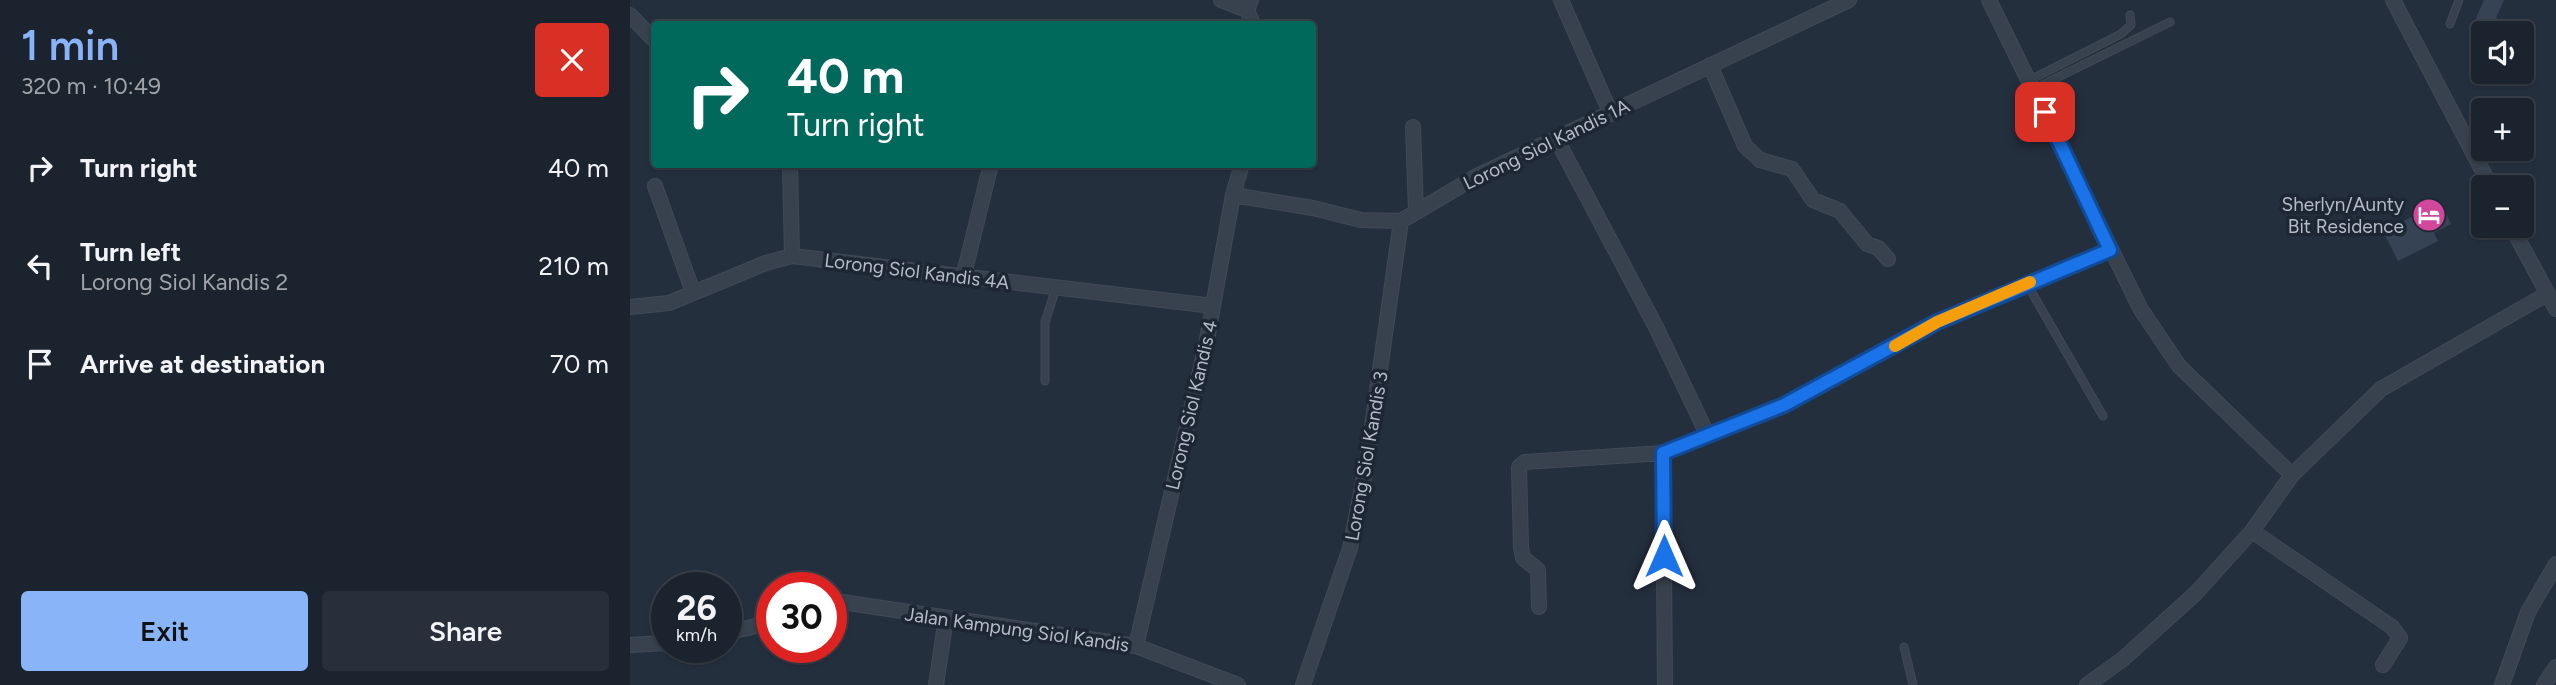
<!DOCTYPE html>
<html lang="en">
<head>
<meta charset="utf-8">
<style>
  body { margin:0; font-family:Figtree,sans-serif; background:#282f3a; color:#f1f3f6; height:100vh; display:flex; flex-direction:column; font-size:26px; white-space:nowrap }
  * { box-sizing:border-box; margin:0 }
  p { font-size:23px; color:#a0a4aa }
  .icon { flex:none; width:38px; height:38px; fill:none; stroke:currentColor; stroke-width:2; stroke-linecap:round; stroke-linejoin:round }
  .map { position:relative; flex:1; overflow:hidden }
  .sheet { display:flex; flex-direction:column; background:#1b232e; width:630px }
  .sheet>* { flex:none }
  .guide { position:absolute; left:21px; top:21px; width:665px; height:147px; border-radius:7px; box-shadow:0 2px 5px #0004,0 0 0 2px #39404a; background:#00695c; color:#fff; overflow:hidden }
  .fabs { position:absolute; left:1841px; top:21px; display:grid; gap:14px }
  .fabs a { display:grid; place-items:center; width:63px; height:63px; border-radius:7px; background:#1b232e; box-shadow:0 2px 5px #0004,0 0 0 2px #39404a; font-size:35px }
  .speed { position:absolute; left:21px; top:572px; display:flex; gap:14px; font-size:35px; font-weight:700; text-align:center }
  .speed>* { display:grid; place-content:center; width:91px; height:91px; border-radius:50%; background:#1b232e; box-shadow:0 2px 5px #0004,0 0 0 2px #39404a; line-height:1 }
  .speed small { font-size:18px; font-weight:400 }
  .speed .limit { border:10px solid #d22; background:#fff; color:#111 }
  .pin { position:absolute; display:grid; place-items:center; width:60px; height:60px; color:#fff; margin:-30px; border-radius:14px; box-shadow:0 4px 10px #0006 }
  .me { position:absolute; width:77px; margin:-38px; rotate:0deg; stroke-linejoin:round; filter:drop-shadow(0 0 5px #0008) }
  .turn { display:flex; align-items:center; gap:24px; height:147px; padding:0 21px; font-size:32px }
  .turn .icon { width:91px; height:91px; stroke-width:2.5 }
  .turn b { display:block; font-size:49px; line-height:60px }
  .round { display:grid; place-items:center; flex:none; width:74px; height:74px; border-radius:7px; background:#282f3a }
  .head { display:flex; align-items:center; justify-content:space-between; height:119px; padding:0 21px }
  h1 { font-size:42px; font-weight:600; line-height:52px; color:#8ab4f8 }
  .button { display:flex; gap:14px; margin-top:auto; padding:14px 21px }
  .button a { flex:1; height:80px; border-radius:7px; background:#8ab4f8; color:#111; font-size:28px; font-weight:600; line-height:80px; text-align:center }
  .button a+a { background:#282f3a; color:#f1f3f6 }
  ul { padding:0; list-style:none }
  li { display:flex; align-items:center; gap:21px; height:98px; padding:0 21px }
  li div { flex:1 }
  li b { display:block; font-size:26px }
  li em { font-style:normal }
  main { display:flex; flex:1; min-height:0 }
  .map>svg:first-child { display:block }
  .building { fill:#364354 }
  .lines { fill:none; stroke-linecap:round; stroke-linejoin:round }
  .lane-casing { stroke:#414a57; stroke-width:9 }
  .street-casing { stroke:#414a57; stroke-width:16 }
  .lane { stroke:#38414e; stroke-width:7 }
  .street { stroke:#38414e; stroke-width:14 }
  .route-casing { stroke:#114b97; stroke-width:18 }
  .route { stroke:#1a73e8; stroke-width:12 }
  .slow { stroke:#f59e0b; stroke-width:12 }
  .labels { text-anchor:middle; stroke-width:7; stroke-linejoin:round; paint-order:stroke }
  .street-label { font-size:19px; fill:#b4bcc9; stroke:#1d2633 }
  .poi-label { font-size:19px; fill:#b4bcc9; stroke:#1d2633; text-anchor:end }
</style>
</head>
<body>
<main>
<section class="sheet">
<div class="head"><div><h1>1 min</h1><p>320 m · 10:49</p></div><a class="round" style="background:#d93025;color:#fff"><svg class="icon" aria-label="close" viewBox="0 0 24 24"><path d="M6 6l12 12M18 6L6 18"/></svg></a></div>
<ul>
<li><svg class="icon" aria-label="right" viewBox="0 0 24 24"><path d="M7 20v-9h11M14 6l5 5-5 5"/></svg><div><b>Turn right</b></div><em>40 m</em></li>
<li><svg class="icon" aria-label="left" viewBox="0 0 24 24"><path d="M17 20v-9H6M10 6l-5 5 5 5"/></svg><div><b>Turn left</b><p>Lorong Siol Kandis 2</p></div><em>210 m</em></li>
<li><svg class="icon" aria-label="arrive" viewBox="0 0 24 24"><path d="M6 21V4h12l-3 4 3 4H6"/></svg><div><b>Arrive at destination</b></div><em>70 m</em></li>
</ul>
<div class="button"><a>Exit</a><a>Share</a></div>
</section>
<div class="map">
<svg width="1926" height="685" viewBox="0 0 1926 685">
  <rect width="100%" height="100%" fill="#242f3e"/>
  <path class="building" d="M1854,0H1874L1866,18L1899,33H1853V41L1839,34Z
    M1806,205L1809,213L1815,211L1821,224L1804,233L1808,241L1768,261L1753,231Z"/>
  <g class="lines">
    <defs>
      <path id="lane" d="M1820,24L1829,0
        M1400,80L1491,34L1501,25L1500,15
        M1404,89L1540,22
        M1397,284L1473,416
        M415,381V322L426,288
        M1274,647L1283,685"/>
      <path id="street" d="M591,0L617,10
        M621,0L617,10L623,24
        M931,0L981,114
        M1359,0L1510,308L1549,366L1662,475
        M1763,0L1861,187
        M0,15L24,40
        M1080,65L1115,146L1130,160L1162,169L1183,200L1210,211L1237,244L1248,248L1258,259
        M783,127L786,211
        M927,140L1026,327L1077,434
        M160,164L162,256
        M25,186L63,292
        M603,195L683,208L731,220L771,221L849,175L1219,0
        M1881,226L1926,309
        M333,278L361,164
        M0,307L39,303L136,263L162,256L583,306
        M1622,531L1762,627L1770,638L1753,665
        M201,605L212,602L506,646L608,685
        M909,607L908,570L893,558L891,548L889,467L895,462L1033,453
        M96,633L142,622
        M0,645L37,643
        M506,646L576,345L603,195L612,164
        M306,685L316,618
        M673,685L720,548L737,462L771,221
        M1035,685L1033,453L1154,406L1307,322L1481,250
        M1457,685L1493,659L1566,593L1622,531L1662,475L1751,389L1917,294
        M1872,685L1898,612L1926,564
        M1914,685L1926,667"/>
    </defs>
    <use href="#lane" class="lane-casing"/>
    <use href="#street" class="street-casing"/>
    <use href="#lane" class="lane"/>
    <use href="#street" class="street"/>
  </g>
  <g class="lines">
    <defs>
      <path id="route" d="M1034,556L1033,453L1154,405L1307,322L1480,250L1415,112"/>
    </defs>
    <use href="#route" class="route-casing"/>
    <use href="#route" class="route"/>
    <path class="slow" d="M1265,346L1307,322L1400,282"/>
  </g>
  <defs>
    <symbol id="hotel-disc" viewBox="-11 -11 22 22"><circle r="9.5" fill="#d1479c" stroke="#1d2633"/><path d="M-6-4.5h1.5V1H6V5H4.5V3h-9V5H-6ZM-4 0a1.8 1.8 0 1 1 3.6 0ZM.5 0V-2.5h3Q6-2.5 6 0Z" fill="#fff"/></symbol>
  </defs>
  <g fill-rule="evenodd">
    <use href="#hotel-disc" x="1780" y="196" width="38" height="38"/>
  </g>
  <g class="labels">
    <g class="street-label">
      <text transform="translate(916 144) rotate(-26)" y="7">Lorong Siol Kandis 1A</text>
      <text transform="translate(287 271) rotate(7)" y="7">Lorong Siol Kandis 4A</text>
      <text transform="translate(561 405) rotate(-77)" y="7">Lorong Siol Kandis 4</text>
      <text transform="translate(736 456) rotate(-80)" y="7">Lorong Siol Kandis 3</text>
      <text transform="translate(387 629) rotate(8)" y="7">Jalan Kampung Siol Kandis</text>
    </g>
    <g class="poi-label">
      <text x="1774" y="211">Sherlyn/Aunty<tspan x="1774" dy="22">Bit Residence</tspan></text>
    </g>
  </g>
</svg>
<div class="fabs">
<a><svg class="icon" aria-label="sound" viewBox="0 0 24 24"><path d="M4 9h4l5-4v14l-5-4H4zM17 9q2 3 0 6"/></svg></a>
<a>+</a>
<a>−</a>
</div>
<div class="speed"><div>26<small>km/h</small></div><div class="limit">30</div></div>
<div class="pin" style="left:1415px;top:112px;background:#d93025"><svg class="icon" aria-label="arrive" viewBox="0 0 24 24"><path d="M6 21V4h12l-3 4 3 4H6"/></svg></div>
<svg class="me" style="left:1034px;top:556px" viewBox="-20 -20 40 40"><path d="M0-17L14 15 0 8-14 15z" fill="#1a73e8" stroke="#fff" stroke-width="4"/></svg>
<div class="guide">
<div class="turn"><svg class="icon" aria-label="right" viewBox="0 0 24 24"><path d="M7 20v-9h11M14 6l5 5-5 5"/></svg><div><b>40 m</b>Turn right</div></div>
</div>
</div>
</main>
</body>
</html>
